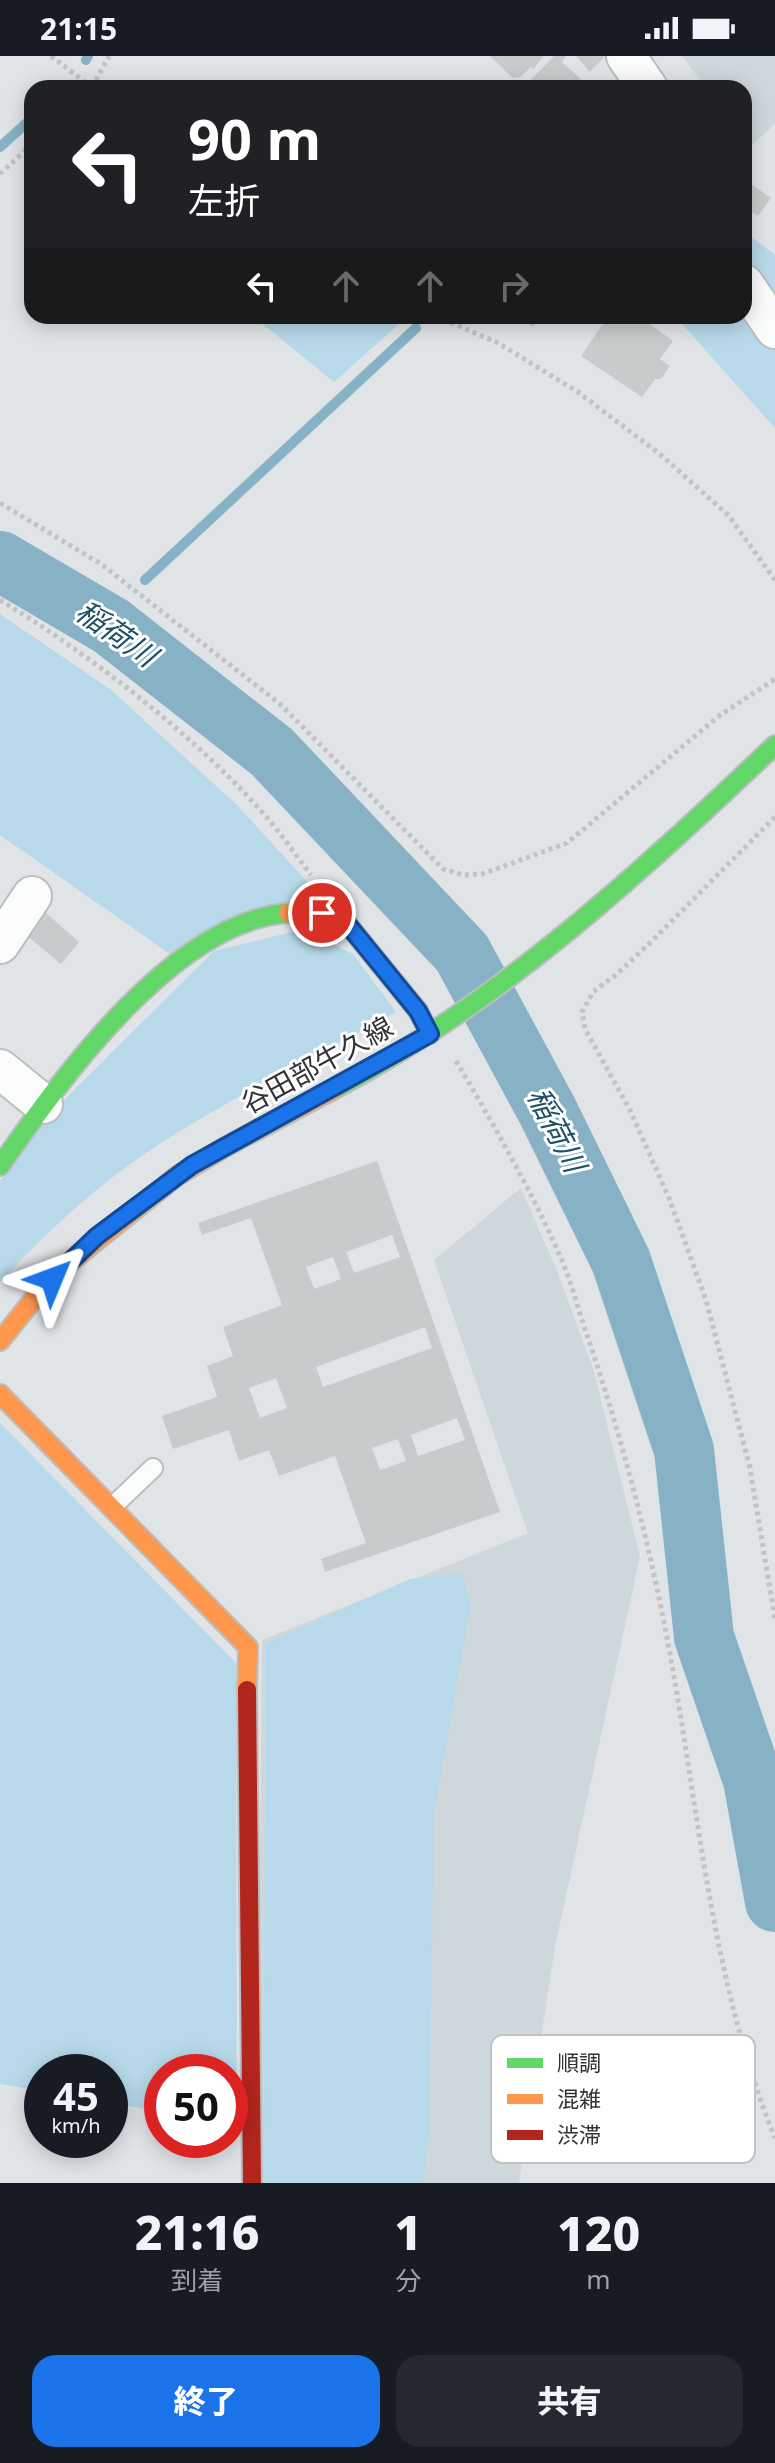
<!DOCTYPE html>
<html lang="ja">
<head>
<meta charset="utf-8">
<style>
  body { margin:0; font-family:"Noto Sans","Noto Sans JP",sans-serif; background:#242831; color:#f1f3f6; height:100vh; display:flex; flex-direction:column; font-size:30px; white-space:nowrap }
  * { box-sizing:border-box; margin:0 }
  p { font-size:26px; color:#9ea1a6 }
  .icon { flex:none; width:44px; height:44px; fill:none; stroke:currentColor; stroke-width:2; stroke-linecap:round; stroke-linejoin:round }
  .map { position:relative; height:2127px; overflow:hidden }
  .drawer { display:flex; flex-direction:column; background:#171b24; flex:1 }
  .drawer>* { flex:none }
  .top-card { position:absolute; left:24px; top:24px; width:728px; height:244px; border-radius:24px; box-shadow:0 4px 20px #0003; background:#202124; color:#fff; overflow:hidden }
  .speed { position:absolute; left:24px; top:1998px; display:flex; gap:16px; font-size:40px; font-weight:700; text-align:center }
  .speed>* { display:grid; place-content:center; width:104px; height:104px; border-radius:50%; background:#171b24; box-shadow:0 4px 20px #0003; line-height:1 }
  .speed small { font-size:20px; font-weight:400 }
  .speed .limit { border:12px solid #d22; background:#fff; color:#111 }
  .pin { position:absolute; display:grid; place-items:center; width:68px; height:68px; color:#fff; margin:-34px; border:4px solid #fff; border-radius:50%; box-shadow:0 2px 8px #0007 }
  .me { position:absolute; width:88px; margin:-44px; rotate:46deg; stroke-linejoin:round; filter:drop-shadow(0 0 6px #0008) }
  .turn { display:flex; align-items:center; gap:28px; height:168px; padding:0 32px; font-size:36px }
  .turn .icon { width:104px; height:104px; stroke-width:2.5 }
  .turn b { display:block; font-size:56px; line-height:68px }
  .lanes { display:flex; align-items:center; height:76px; padding:0 32px; background:#0003; justify-content:center; gap:40px; direction:ltr }
  .lanes .off { opacity:.35 }
  .eta { display:flex; justify-content:space-evenly; align-items:center; height:136px; text-align:center }
  .eta b { font-size:48px; font-weight:800; line-height:56px }
  .action { display:flex; gap:16px; margin-top:auto; padding:16px 32px }
  .action a { flex:1; height:92px; border-radius:24px; background:#1a73e8; color:#fff; font-size:32px; font-weight:800; line-height:92px; text-align:center }
  .action a+a { background:#242831; color:#f1f3f6 }
  .status { display:flex; justify-content:space-between; align-items:center; height:56px; padding:0 40px; background:#171b24; direction:ltr }
  .status svg { height:22px; fill:currentColor }
  .map>svg:first-child { display:block }
  .built { fill:#ced7db }
  .green { fill:#b7d9e9 }
  .lines { fill:none; stroke-linecap:round; stroke-linejoin:round }
  .stream { stroke:#87b2c6; stroke-width:10 }
  .river { stroke:#87b2c6; stroke-width:60 }
  .building { fill:#c8cbcc; fill-rule:evenodd }
  .lane-casing { stroke:#bbbec0; stroke-width:22 }
  .street-casing { stroke:#bbbec0; stroke-width:42 }
  .fast-casing { stroke:#bbbec0; stroke-width:22 }
  .slow-casing { stroke:#bbbec0; stroke-width:22 }
  .jam-casing { stroke:#bbbec0; stroke-width:22 }
  .path { stroke:#c1c3c4; stroke-width:5; stroke-dasharray:4 4; stroke-linecap:butt }
  .lane { stroke:#fafbfb; stroke-width:18 }
  .street { stroke:#fafbfb; stroke-width:38 }
  .fast { stroke:#63d668; stroke-width:18 }
  .slow { stroke:#ff974d; stroke-width:18 }
  .jam { stroke:#b3261e; stroke-width:18 }
  .route-casing { stroke:#114b97; stroke-width:20 }
  .route { stroke:#1a73e8; stroke-width:14 }
  .labels { text-anchor:middle; stroke-width:6; stroke-linejoin:round; paint-order:stroke }
  .street-label { font-size:28px; fill:#313335; stroke:#fff }
  .water-label { font-size:30px; font-style:italic; fill:#205065; stroke:#fff }
  .key { fill:#fff; stroke:#c1c2c2; stroke-width:2 }
  .key-label { font-size:22px; fill:#313335 }
</style>
</head>
<body>
<div class="status"><b>21:15</b><svg viewBox="0 0 49 12"><path d="M0 12V9h3v3zM5 12V6h3v6zM10 12V3h3v9zM15 12V0h3v12zM26 1h20v11H26zM47 4h2v5h-2z"/></svg></div>
<div class="map">
<svg width="775" height="2127" viewBox="0 0 775 2127">
  <rect width="100%" height="100%" fill="#e0e4e6"/>
  <path class="built" d="M682,0H775V68L750,91L744,84V32H706Z
    M521,1132L557,1215L593,1312L640,1501L555,1890L519,2127H257L262,1584L528,1477L434,1204Z"/>
  <path class="green" d="M744,175L775,199V256L744,210Z
    M253,260H384L399,268L334,326Z
    M675,260H744L775,288V372Z
    M0,558L111,634L237,749L322,842L170,898L0,779Z
    M316,870L327,886L353,898L396,956C306,1006 210,1051 126,1111C80,1145 39,1184 0,1226V1125L55,1053L214,895Z
    M0,1367L236,1607L237,2069L230,2068V2016H162V2056L110,2047V2016H42V2035L0,2028Z
    M461,1518L471,1548L434,1757L429,2084L423,2127H263L266,1587L410,1523Z"/>
  <g class="lines">
    <path class="stream" d="M86,4L88,0
      M0,91L32,62
      M145,524L416,272"/>
    <path class="river" d="M0,505L111,570L272,696L462,897L548,1056L621,1205L684,1394L704,1581L753,1724L775,1846"/>
  </g>
  <path class="building" d="M490,0H544L533,13L531,11L520,21L513,22Z
    M554,0H566L562,6L582,24L581,32H529L526,29Z
    M576,0H605L590,16Z
    M744,123L771,142L758,160L744,151Z
    M519,260H542L533,271Z
    M608,260H639L673,285L660,303L670,310L661,323H655L642,341L581,300Z
    M45,856L79,886L61,908L26,879Z
    M377,1105L500,1456L325,1516L321,1503L366,1487L335,1400L279,1420L269,1394L239,1405L229,1374L173,1393L162,1360L217,1341L207,1310L233,1300L223,1271L282,1249L251,1162L202,1179L198,1167ZM392,1179L400,1201L354,1217L346,1196ZM333,1201L341,1223L314,1233L306,1211ZM425,1271L432,1292L323,1331L316,1311ZM276,1322L287,1352L260,1362L249,1332ZM457,1362L465,1384L418,1400L411,1379ZM398,1383L406,1405L380,1414L372,1392Z"/>
  <g class="lines">
    <defs>
      <path id="lane" d="M112,1451L153,1412"/>
      <path id="street" d="M626,0L648,32
        M744,228L775,273
        M0,888L32,840
        M0,1013L43,1048"/>
      <path id="fast" d="M333,1034C501,946 639,818 775,689
        M0,1110C61,1023 174,865 288,857"/>
      <path id="slow" d="M288,857L340,859L418,955L430,978
        M0,1285L33,1244L68,1208L177,1120L225,1091L333,1034
        M0,1338L248,1591L247,1634"/>
      <path id="jam" d="M247,1634L252,2127"/>
    </defs>
    <use href="#lane" class="lane-casing"/>
    <use href="#street" class="street-casing"/>
    <use href="#fast" class="fast-casing"/>
    <use href="#slow" class="slow-casing"/>
    <use href="#jam" class="jam-casing"/>
    <path class="path" d="M51,0L93,32
      M92,31L109,0
      M0,118L32,88
      M436,260L498,287L578,336L661,399L729,460L775,524
      M0,447L101,508L280,648L443,813L463,819L482,818L567,787L719,660L775,623
      M0,544C89,598 193,678 262,756C280,776 295,798 311,819
      M775,761L656,881L617,918L593,936L582,956L585,973L630,1054L669,1142L706,1244L750,1412L775,1563
      M456,1005C494,1069 531,1134 561,1202C573,1230 580,1260 590,1288C623,1386 649,1486 668,1587C699,1753 711,1925 775,2082"/>
    <use href="#lane" class="lane"/>
    <use href="#street" class="street"/>
    <use href="#fast" class="fast"/>
    <use href="#slow" class="slow"/>
    <use href="#jam" class="jam"/>
  </g>
  <g class="lines">
    <defs>
      <path id="route" d="M52,1223L97,1180L192,1109L430,978L418,955L340,859L322,857"/>
    </defs>
    <use href="#route" class="route-casing"/>
    <use href="#route" class="route"/>
  </g>
  <g class="labels">
    <g class="street-label">
      <text transform="translate(317 1009) rotate(-29)" y="10">谷田部牛久線</text>
    </g>
    <g class="water-label">
      <text transform="translate(116 578) rotate(35)" y="10">稲荷川</text>
      <text transform="translate(556 1074) rotate(63)" y="10">稲荷川</text>
    </g>
  </g>
  <rect x="491" y="1979" width="264" height="128" rx="12" class="key"/>
  <rect x="507" y="2002" width="36" height="10" fill="#63d668"/>
  <rect x="507" y="2038" width="36" height="10" fill="#ff974d"/>
  <rect x="507" y="2074" width="36" height="10" fill="#b3261e"/>
  <g class="key-label">
    <text x="557" y="2015">順調</text>
    <text x="557" y="2051">混雑</text>
    <text x="557" y="2087">渋滞</text>
  </g>
</svg>
<div class="speed"><div>45<small>km/h</small></div><div class="limit">50</div></div>
<div class="pin" style="left:322px;top:857px;background:#d93025"><svg class="icon" aria-label="arrive" viewBox="0 0 24 24"><path d="M6 21V4h12l-3 4 3 4H6"/></svg></div>
<svg class="me" style="left:52px;top:1223px" viewBox="-20 -20 40 40"><path d="M0-17L14 15 0 8-14 15z" fill="#1a73e8" stroke="#fff" stroke-width="4"/></svg>
<div class="top-card">
<div class="turn"><svg class="icon" aria-label="left" viewBox="0 0 24 24"><path d="M17 20v-9H6M10 6l-5 5 5 5"/></svg><div><b>90 m</b>左折</div></div>
<div class="lanes"><svg class="icon" aria-label="left" viewBox="0 0 24 24"><path d="M17 20v-9H6M10 6l-5 5 5 5"/></svg><svg class="icon off" aria-label="ahead" viewBox="0 0 24 24"><path d="M12 20V5M6 11l6-6 6 6"/></svg><svg class="icon off" aria-label="ahead" viewBox="0 0 24 24"><path d="M12 20V5M6 11l6-6 6 6"/></svg><svg class="icon off" aria-label="right" viewBox="0 0 24 24"><path d="M7 20v-9h11M14 6l5 5-5 5"/></svg></div>
</div>
</div>
<section class="drawer">
<div class="eta">
<div><b>21:16</b><p>到着</p></div>
<div><b>1</b><p>分</p></div>
<div><b>120</b><p>m</p></div>
</div>
<div class="action"><a>終了</a><a>共有</a></div>
</section>
</body>
</html>
